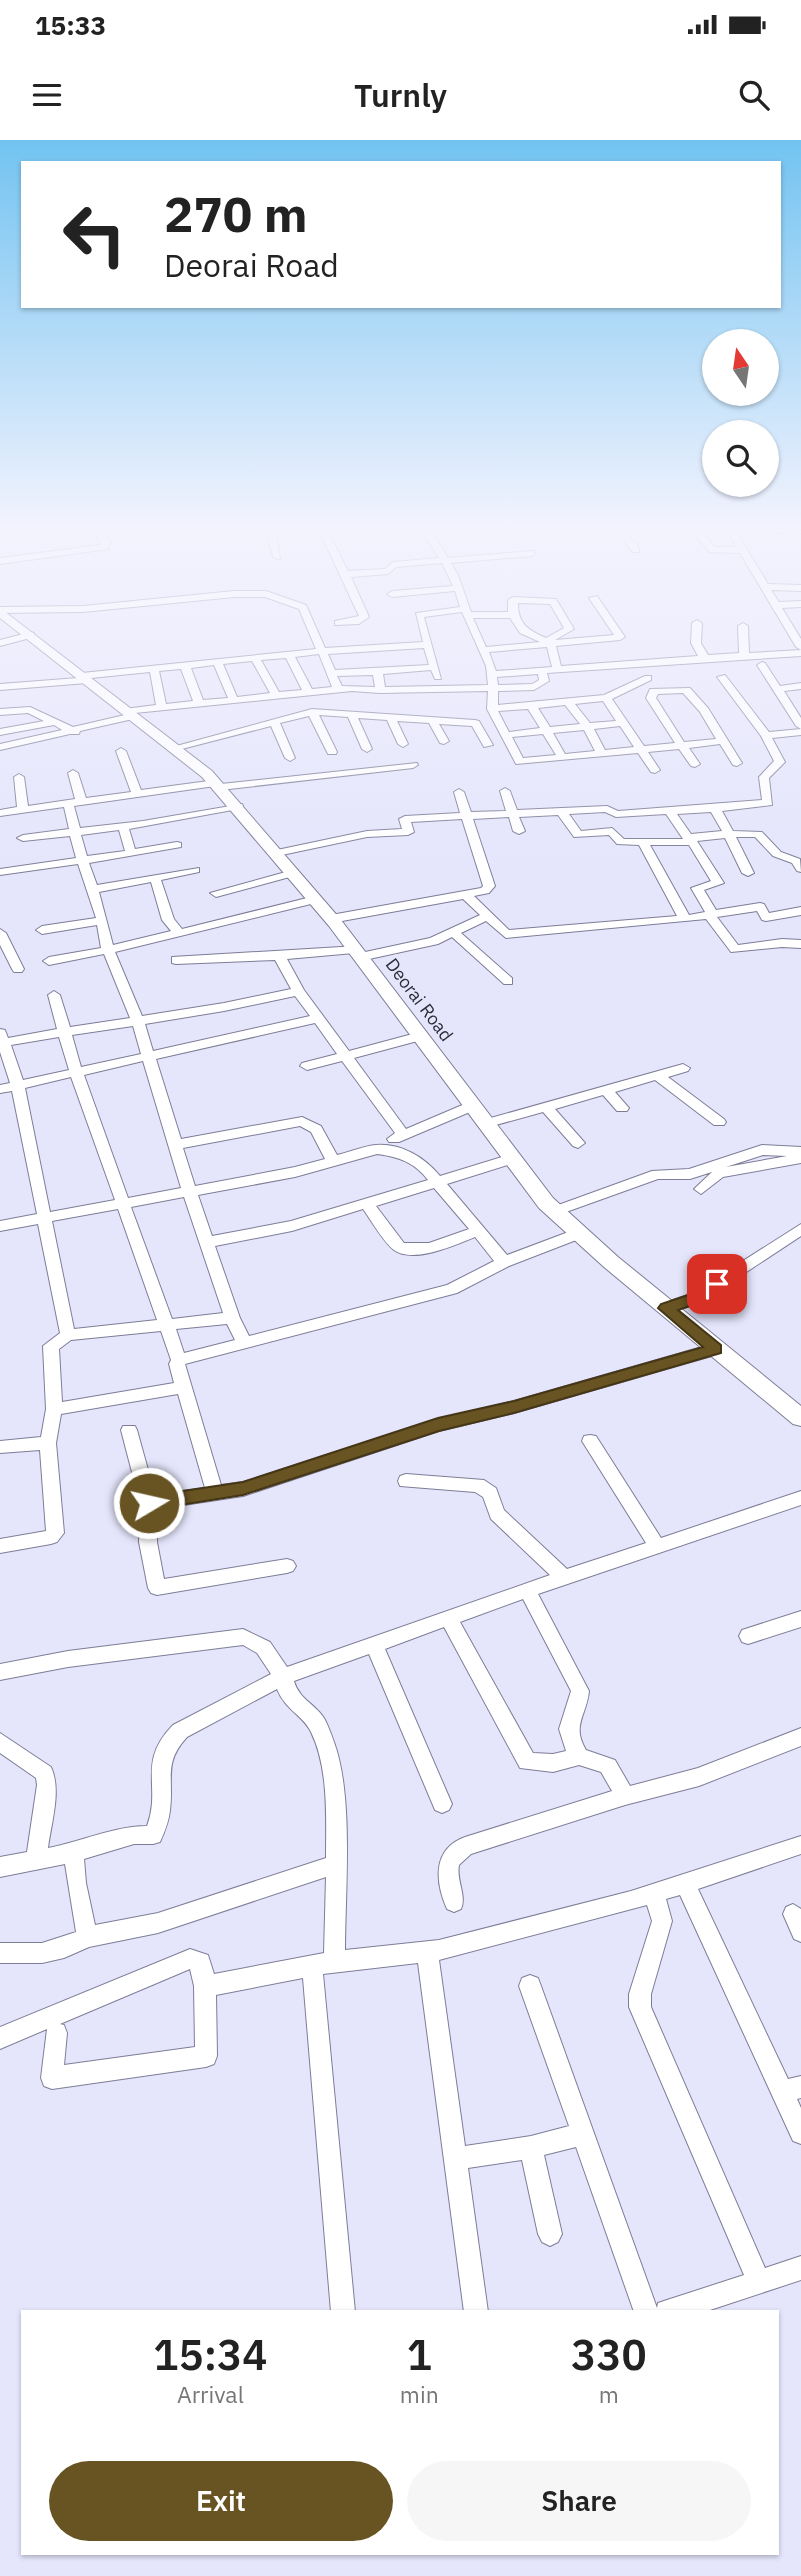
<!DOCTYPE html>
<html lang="en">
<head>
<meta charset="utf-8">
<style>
  body { margin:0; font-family:"IBM Plex Sans",sans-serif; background:#f6f6f6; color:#222; height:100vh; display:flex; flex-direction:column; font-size:26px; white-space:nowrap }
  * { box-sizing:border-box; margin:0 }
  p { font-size:23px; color:#767676 }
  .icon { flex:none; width:38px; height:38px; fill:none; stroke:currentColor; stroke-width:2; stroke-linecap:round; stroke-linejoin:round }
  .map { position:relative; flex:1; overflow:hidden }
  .sheet { position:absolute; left:21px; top:2170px; width:758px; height:245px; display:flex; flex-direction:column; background:#fff; border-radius:0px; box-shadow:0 2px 5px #0004 }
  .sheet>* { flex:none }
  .top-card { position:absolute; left:21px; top:21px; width:760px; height:147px; border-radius:0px; box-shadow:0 2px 5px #0004; background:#fff; color:#222; overflow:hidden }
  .needle { width:46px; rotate:347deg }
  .controls { position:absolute; left:702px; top:189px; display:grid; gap:14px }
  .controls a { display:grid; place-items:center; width:77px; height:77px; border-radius:50%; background:#fff; box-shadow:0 2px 5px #0004; font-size:35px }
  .pin { position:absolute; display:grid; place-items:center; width:60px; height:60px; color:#fff; margin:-30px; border-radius:14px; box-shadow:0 4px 10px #0006 }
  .me { position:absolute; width:77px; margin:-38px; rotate:81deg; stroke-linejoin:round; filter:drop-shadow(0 0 5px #0008) }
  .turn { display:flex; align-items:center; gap:24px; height:147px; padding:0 28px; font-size:32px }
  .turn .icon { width:91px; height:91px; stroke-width:2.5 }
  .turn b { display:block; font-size:49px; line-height:60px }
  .eta { display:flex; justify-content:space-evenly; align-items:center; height:119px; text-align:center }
  .eta b { font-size:42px; font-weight:600; line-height:49px }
  .primary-button { display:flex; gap:14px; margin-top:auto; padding:14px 28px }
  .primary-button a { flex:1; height:80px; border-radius:42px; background:#685322; color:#fff; font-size:28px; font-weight:600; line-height:80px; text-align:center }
  .primary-button a+a { background:#f6f6f6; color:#222 }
  .status { display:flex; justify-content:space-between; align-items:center; height:49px; padding:0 35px; background:#fff; direction:ltr }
  .status svg { height:19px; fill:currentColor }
  header { display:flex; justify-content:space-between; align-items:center; height:91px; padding:0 28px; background:#fff; font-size:32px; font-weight:600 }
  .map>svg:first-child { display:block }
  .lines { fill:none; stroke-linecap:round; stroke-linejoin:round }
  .minor-casing { stroke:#7d7d97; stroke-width:2 }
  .tertiary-casing { stroke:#7d7d97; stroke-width:2 }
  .minor { fill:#fff; fill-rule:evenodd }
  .tertiary { fill:#fff; fill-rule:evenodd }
  .route { fill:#685322; stroke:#443616; stroke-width:2 }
  .labels { text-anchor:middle; stroke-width:7; stroke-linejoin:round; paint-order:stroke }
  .street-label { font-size:18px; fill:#2c2c37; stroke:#e5e5fc }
</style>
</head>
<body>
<div class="status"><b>15:33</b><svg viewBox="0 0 49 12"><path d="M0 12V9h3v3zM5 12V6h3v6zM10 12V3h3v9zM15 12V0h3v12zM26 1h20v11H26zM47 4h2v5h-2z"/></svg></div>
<header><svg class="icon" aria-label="menu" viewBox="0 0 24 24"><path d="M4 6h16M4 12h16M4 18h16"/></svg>Turnly<svg class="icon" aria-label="search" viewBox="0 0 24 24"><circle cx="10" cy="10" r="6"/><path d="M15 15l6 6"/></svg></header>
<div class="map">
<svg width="801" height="2436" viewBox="0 0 801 2436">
  <rect width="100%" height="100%" fill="#e5e5fc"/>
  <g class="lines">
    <defs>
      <path id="minor" d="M95,390H103L110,402L108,409L0,424V418L101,405Z
        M270,390H284L276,394L280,419L273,417L267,392Z
        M319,390H327L348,431L385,429L393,422L439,418L422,390H430L448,418L534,411V415L531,416L451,423L458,435L471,472H508V460L513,457L556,459L574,489L555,500L614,495L589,458L597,456L625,497L620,500L556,506L561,526L698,516L691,503L692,483L697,480L702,483L701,503L708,515L739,513L738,486L743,483L748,486L749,513L801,510V516L547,533L549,541L534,550L498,551V565L604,555L645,536H651V540L612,559L644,606L675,603L646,558L650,549L690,548L708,568L742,623L737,626L733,625L720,604L689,608L700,624L695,627L691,626L679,609L648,612L660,630L655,633L651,632L638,613L516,624L487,569L488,551L380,553L352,551L135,573L138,576L137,578L80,591L79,594H70L0,610V604L62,590L54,585L0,595V589L44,581L28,573L0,575V569L30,567L73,587L129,574L124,573V569L156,565L150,532L91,538L90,542L87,543L0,550V544L78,538L79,534L82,533L316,509L299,469L265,457H234L83,472L0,473V467L83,466L234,451H266L306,465L325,508L423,502L416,473L460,467L455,451L392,457L387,454L392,451L453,446L442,423L396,427L388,434L351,437L369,477L359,484L335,485V481L359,476ZM518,463L550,464L564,488L546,498C528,490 518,484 518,463ZM462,472L486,526L488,545L385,547L383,534L431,530L435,539H441L424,477ZM473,478H510L520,493L540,502L486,507ZM547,507L552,527L496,531L489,512ZM424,508L429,525L335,530L328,514ZM319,514L332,547L312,549L295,517ZM286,518L302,550L279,552L261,520ZM252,521L270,553L237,557L223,524ZM214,525L228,558L203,560L191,528ZM181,529L193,561L166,564L159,531ZM538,534L539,540L532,544L498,545L497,537ZM373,535L375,547L342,546L337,536ZM683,553L700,572L716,599L684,602L656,558L658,554ZM603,561L616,581L590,583L575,564ZM565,565L580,584L550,587L538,568ZM528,569L540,588L509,592L498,571ZM620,586L634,607L605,610L594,589ZM584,590L595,611L565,614L553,593ZM543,594L556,615L523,618L512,597Z
        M345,390H360L349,393Z
        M615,390H623L639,408V412H633Z
        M691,390H699L715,407H737L727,390H735L768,444L801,445V451L771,450L779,462L801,461V467L782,468L801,499V510L796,507L740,413L710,412Z
        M773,390H801V394L777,393Z
        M31,492L34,493V497L0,506V500Z
        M762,522L765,523L780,546L801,543V549L784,551L801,578V595L772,598L785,622L769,638L772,665L722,671L733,691L762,692L781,712L800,719L801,732L797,731L792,723L773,716L755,697H736L754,733L748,736L742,733L725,698L697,701L724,743L704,750L716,770L760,763L764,764L769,773L801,767V775L766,781L762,780L757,771L717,777L738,805L782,799L801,800V808L782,807L731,812L706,779L506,798L486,781L461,793L512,838V844H504L452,797L438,804L360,821L354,817L356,814L430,798L480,775L463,759L331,783L325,779L331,775L481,748L483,746L462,679L411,682L414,692L408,695L367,697L277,716L271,713L277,710L367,691L402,689L399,679L405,676L460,673L454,652L459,649L464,652L471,672L506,671L500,651L505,648L510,651L517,670L607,666L618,671L762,660L759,637L774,621L761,596L717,537L725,535L769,592L801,589L796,586L757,525ZM605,672L616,677L666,674L683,699H624L612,688L581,691L569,674ZM711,672L722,691L691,694L677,674ZM558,675L574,697L609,695L617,704L639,705L677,776L509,790L474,756L489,753L495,746L473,679L509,677L513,691L519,694L525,691L519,677ZM650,705H689L711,741L691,748L705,772L689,775Z
        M312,569L475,580L479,581L493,605L484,607L472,586L439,584L449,601L444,604L440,603L429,583L397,581L408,604L403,607L398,604L387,580L358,578L372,609L367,612L362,609L348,577L319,575L337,612L336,614H328L309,576L280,583L295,618L290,621L285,618L271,586L174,611L169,608Z
        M121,608L126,611L141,650L216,640L221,644L417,623L418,625L413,628L220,650L215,646L74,666L80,688L143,681L242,664L243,666L238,669L129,689L135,709L177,702L181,703V707L89,723L97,745L199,728V732L161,740L174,779L182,789L315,756L321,760L319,762L115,812L142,876L224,863L291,849L275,820L176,824L172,823V817L358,806V812L354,813L287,819L304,850L349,911L420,892L425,893V899L354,918L406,989L467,963L472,962L479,966L477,969L399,1002H389L387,999L395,993L342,921L307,930L300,926L302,923L337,914L315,883L156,919L181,999L302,977L321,986L337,1015C350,1012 364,1006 376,1005C402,1003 425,1018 440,1036L512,1014L519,1019L517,1022L447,1044L507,1115L579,1088L586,1093L584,1097L509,1126L457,1153L185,1224L221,1345L243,1342L438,1279L514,1261L716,1203L722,1205L724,1209L722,1213L514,1273L439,1291L243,1356L157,1369V1402L164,1439L287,1419L293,1421L296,1426L293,1431L287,1433L157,1455L151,1453L148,1448L139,1402L140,1363L121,1290L123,1286H135L137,1290L155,1355L205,1348L178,1254L61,1274L56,1303L64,1393L57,1402L51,1404L0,1413V1399L46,1391L40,1310L0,1313V1301L41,1297L46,1269L43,1206L60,1193L38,1084L0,1091V1081L37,1074L12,951L0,953V945L10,943L0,912V889L5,890L8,898L57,889L48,855L54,851L60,855L70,887L130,878L104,814L49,825L43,821L49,817L101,808L97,785L42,794L36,790L42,786L96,778L78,724L0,735V729L76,718L70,696L23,701L17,698L23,695L69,689L64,667L0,676V670L17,667L14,637L19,634L24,637L28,666L75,659L68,633L73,630L78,633L86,658L131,652L116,611ZM119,690L125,711L87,716L81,695ZM151,742L162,780L171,791L113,805L99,752ZM295,856L310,876L153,911L145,884L224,871ZM133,886L141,914L81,927L72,895ZM59,897L69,930L23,940L11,905ZM143,921L181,1048L128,1058L84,935ZM71,937L115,1060L50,1072L25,948ZM300,986L311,992L325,1019L295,1027L195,1046L183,1008ZM377,1014C399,1017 414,1022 428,1040L291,1081L212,1096L198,1055L295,1037ZM434,1048L469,1089L429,1103H404L376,1066ZM184,1057L223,1173L172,1179L131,1067ZM118,1069L157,1180L74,1189L52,1081ZM363,1069C371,1080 384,1103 394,1110C413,1124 456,1105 475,1097L494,1121L447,1145L249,1196L240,1178L215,1106L292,1091ZM227,1184L235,1200L184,1213L176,1189ZM161,1191L171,1220L169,1224L174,1243L62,1262L59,1209L71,1200Z
        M293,730L297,731V735L216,757L210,753Z
        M0,789L6,793L24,829L22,832H14L12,829L0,805Z
        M683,924L690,928L688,931L668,937L724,979L726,982L724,985H714L655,940L615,952L629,968L627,971H617L603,955L555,969L585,1003L578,1008L573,1006L543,972L485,988L478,984L480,981Z
        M762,1005L801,1007V1023L723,1037L701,1054L694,1049L712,1032L690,1039H658L555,1076L548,1071L550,1068L652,1031L689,1029ZM763,1015L787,1016L726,1027Z
        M801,1084V1096L701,1162L666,1174L661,1172L658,1168L661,1164L691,1154Z
        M590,1295L596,1296L661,1398L801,1351V1365L538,1454L589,1551C587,1575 571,1585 586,1610L615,1620L630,1646L698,1628L801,1588V1606L699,1646L625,1665L471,1714L459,1725C456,1740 467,1756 461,1769L454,1772L447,1769C435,1742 432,1709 465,1697L612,1651L601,1632L579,1625L553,1632L520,1628L444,1487L385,1509L452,1664L449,1670L442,1673L435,1670L369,1514L294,1541C299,1559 314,1563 324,1578C328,1585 331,1594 334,1602C354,1656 345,1752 345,1810L439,1800L631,1751L801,1696V1714L698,1749L788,1939L801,1936V1958L797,1959L801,1968V2004L793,2001L680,1755L666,1759L672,1781L651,1854V1867L765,2128L801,2116V2140L704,2172H634L576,2007L544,2015L562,2094L558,2102L550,2106L542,2102L538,2094L522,2020L468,2028L488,2172H464L418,1823L323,1834L355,2172H331L303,1838L216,1855L217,1916L214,1924L206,1927L52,1949L44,1946L41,1938L47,1889L0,1909V1887L190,1809L208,1815L214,1834L324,1813L326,1737L158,1793L89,1807L64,1818L42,1823H0V1803H42L76,1792L65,1724L0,1737V1717L27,1712L37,1645L36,1638L0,1613V1593L51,1627C62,1651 51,1683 48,1708C80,1702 114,1686 147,1686C162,1646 136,1623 173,1585L271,1534L257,1513L243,1505L68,1527L0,1540V1524L68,1511L243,1489L270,1502L287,1527L550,1435L491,1379L483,1357L475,1352L400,1346L398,1341L400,1336L406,1334L484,1340L496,1348L504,1370L567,1429L646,1403L582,1301L584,1296ZM523,1459L571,1551L559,1589L566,1611L553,1614L533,1613L460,1482ZM277,1549C286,1571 303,1575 311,1592C329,1629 326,1678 326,1718L158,1773L95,1785L86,1743L84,1719L134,1704H153L160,1702C165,1691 169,1681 170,1670C174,1639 163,1623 187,1597ZM647,1765L652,1781L629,1854V1867L744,2135L667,2160L658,2163L657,2168L541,1846L538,1838L530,1835L522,1838L519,1846L569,1986L531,1996L465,2006L439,1820ZM190,1829L194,1846L195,1907L64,1925L67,1893L64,1885L60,1884Z
        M801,1471V1487L748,1504L742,1502L739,1496L742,1490Z
        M793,1764L801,1769V1802L794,1799L783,1774L786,1767Z"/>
      <path id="tertiary" d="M0,390H22L0,395Z
        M0,468L212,631L341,780L553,1058L618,1117L801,1266V1286L793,1284L604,1127L539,1068L329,786L202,637L0,478Z"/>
    </defs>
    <use href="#minor" class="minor-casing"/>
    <use href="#tertiary" class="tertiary-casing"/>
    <use href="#minor" class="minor"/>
    <use href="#tertiary" class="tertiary"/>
  </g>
  <linearGradient id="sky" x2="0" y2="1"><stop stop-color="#72c3f1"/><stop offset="0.53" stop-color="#f3f3fe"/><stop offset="1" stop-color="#f3f3fe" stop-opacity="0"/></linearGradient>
  <rect width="801" height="731" fill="url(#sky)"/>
  <path class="route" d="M717,1139L723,1141V1148L702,1162L678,1170L721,1205V1213L514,1273L439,1291L243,1355L149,1370L140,1363L149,1356L243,1342L438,1278L514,1261L703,1207L658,1168L661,1164L691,1154Z"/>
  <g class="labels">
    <g class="street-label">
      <text transform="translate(419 860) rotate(53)" y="6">Deorai Road</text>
    </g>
  </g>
</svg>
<div class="controls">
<a><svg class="needle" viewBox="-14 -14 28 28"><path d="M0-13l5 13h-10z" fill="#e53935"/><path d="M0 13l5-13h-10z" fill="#767676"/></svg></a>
<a><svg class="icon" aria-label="search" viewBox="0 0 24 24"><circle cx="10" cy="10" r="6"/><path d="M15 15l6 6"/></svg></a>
</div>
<div class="pin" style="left:717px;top:1144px;background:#d93025"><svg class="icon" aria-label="arrive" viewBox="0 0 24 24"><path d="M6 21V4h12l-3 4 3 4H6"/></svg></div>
<svg class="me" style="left:149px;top:1363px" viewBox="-20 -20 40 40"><circle r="17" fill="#685322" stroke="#fff" stroke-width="3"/><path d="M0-11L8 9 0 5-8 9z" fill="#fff"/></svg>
<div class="top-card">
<div class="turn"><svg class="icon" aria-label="left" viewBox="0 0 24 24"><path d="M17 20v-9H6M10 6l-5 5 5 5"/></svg><div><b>270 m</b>Deorai Road</div></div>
</div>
<section class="sheet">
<div class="eta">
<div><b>15:34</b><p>Arrival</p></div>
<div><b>1</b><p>min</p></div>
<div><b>330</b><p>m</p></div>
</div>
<div class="primary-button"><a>Exit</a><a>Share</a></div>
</section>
</div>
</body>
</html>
